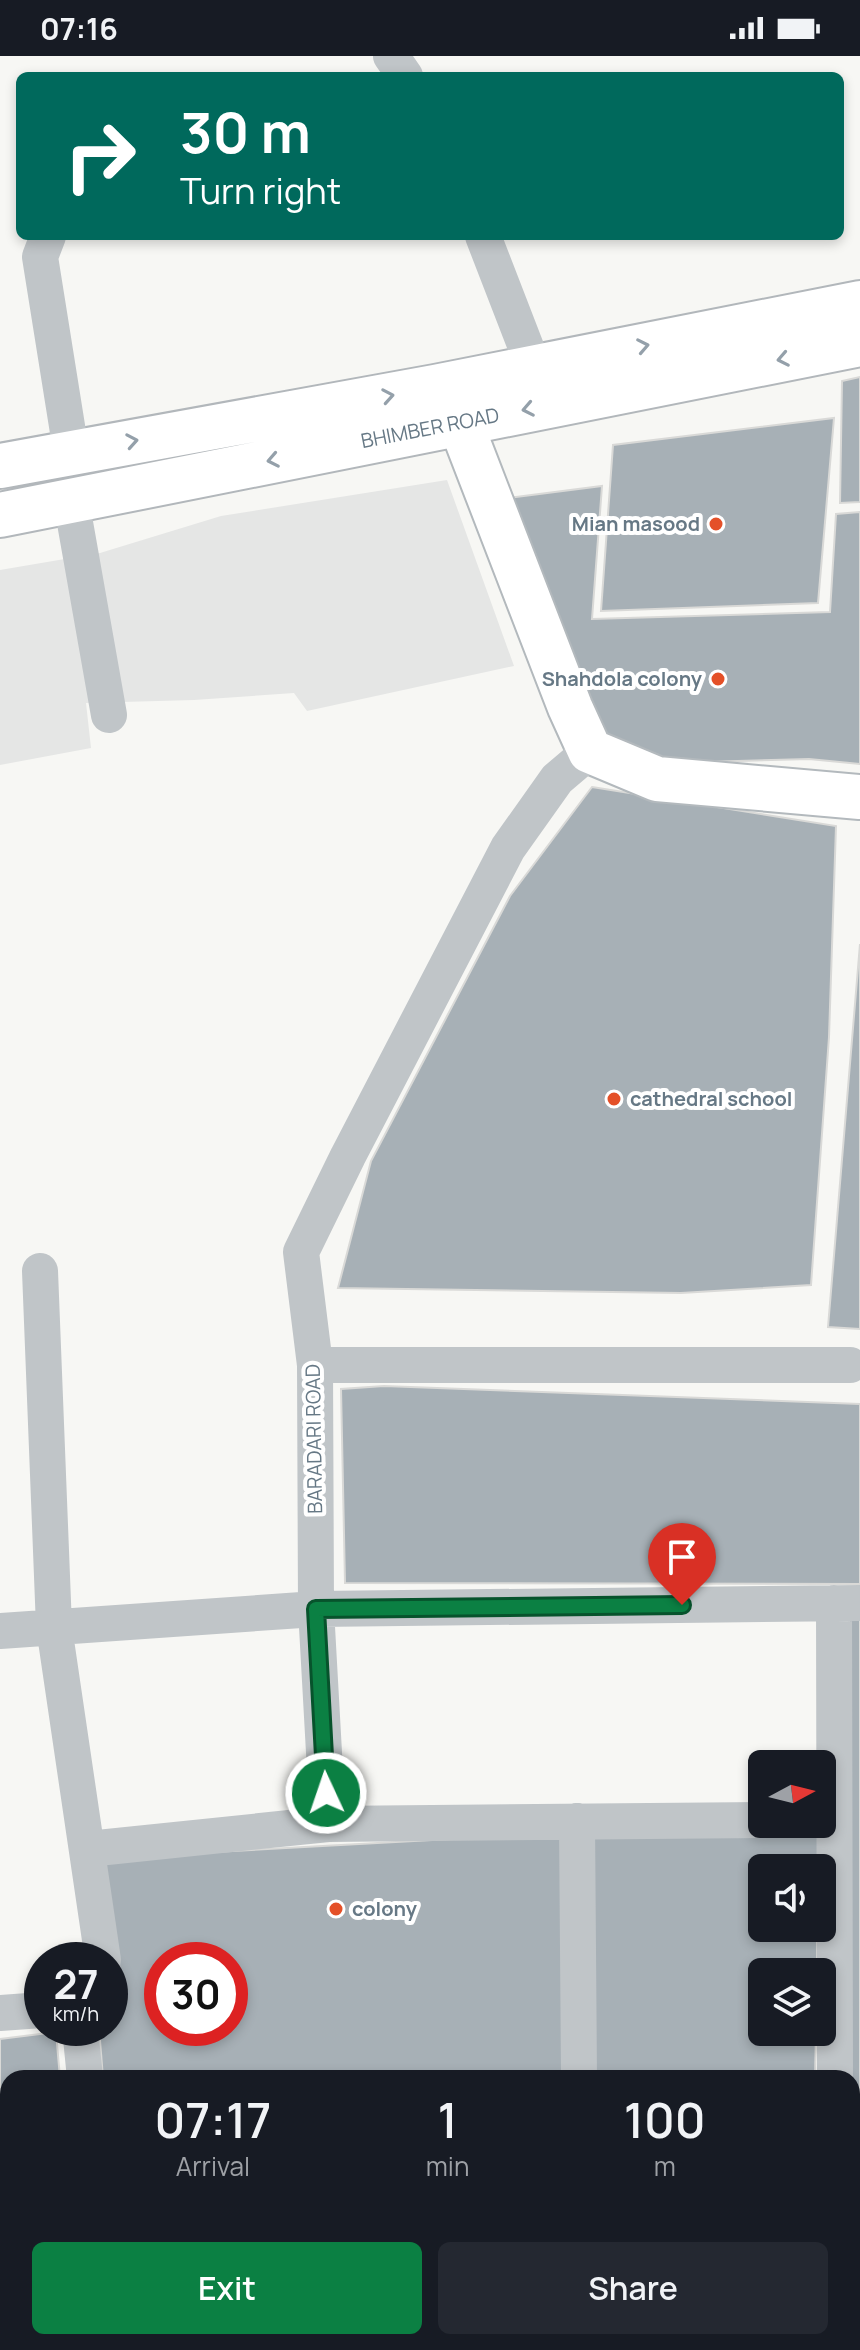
<!DOCTYPE html>
<html lang="en">
<head>
<meta charset="utf-8">
<style>
  body { margin:0; font-family:Manrope,sans-serif; background:#242831; color:#f1f3f6; height:100vh; display:flex; flex-direction:column; font-size:30px; white-space:nowrap }
  * { box-sizing:border-box; margin:0 }
  p { font-size:26px; color:#9ea1a6 }
  .icon { flex:none; width:44px; height:44px; fill:none; stroke:currentColor; stroke-width:2; stroke-linecap:round; stroke-linejoin:round }
  .map { position:relative; flex:1; overflow:hidden }
  .drawer { position:absolute; left:0px; top:2014px; width:860px; height:280px; display:flex; flex-direction:column; background:#171b24; border-radius:24px 24px 0 0; box-shadow:0 4px 12px #0003 }
  .drawer>* { flex:none }
  .top-card { position:absolute; left:16px; top:16px; width:828px; height:168px; border-radius:12px; box-shadow:0 4px 12px #0003; background:#00695c; color:#fff; overflow:hidden }
  .needle { width:52px; rotate:83deg }
  .tools { position:absolute; left:748px; top:1694px; display:grid; gap:16px }
  .tools a { display:grid; place-items:center; width:88px; height:88px; border-radius:12px; background:#171b24; box-shadow:0 4px 12px #0003; font-size:40px }
  .speed { position:absolute; left:24px; top:1886px; display:flex; gap:16px; font-size:40px; font-weight:700; text-align:center }
  .speed>* { display:grid; place-content:center; width:104px; height:104px; border-radius:50%; background:#171b24; box-shadow:0 4px 12px #0003; line-height:1 }
  .speed small { font-size:20px; font-weight:400 }
  .speed .limit { border:12px solid #d22; background:#fff; color:#111 }
  .pin { position:absolute; display:grid; place-items:center; width:68px; height:68px; color:#fff; margin:-82px -34px; border-radius:50% 50% 50% 0; rotate:-45deg; box-shadow:0 0 8px #0007 }
  .pin .icon { rotate:45deg }
  .me { position:absolute; width:88px; margin:-44px; rotate:357deg; stroke-linejoin:round; filter:drop-shadow(0 0 6px #0008) }
  .turn { display:flex; align-items:center; gap:28px; height:168px; padding:0 32px; font-size:36px }
  .turn .icon { width:104px; height:104px; stroke-width:2.5 }
  .turn b { display:block; font-size:56px; line-height:68px }
  .eta { display:flex; justify-content:space-evenly; align-items:center; height:136px; text-align:center }
  .eta b { font-size:48px; font-weight:600; line-height:56px }
  .action { display:flex; gap:16px; margin-top:auto; padding:16px 32px }
  .action a { flex:1; height:92px; border-radius:12px; background:#0b8043; color:#fff; font-size:32px; font-weight:600; line-height:92px; text-align:center }
  .action a+a { background:#242831; color:#f1f3f6 }
  .status { display:flex; justify-content:space-between; align-items:center; height:56px; padding:0 40px; background:#171b24; direction:ltr }
  .status svg { height:22px; fill:currentColor }
  .map>svg:first-child { display:block }
  .built { fill:#e5e6e5 }
  .building { fill:#a7b0b6; stroke:#d9d9d7; stroke-width:2; fill-rule:evenodd }
  .lines { fill:none; stroke-linecap:round; stroke-linejoin:round }
  .secondary-casing { stroke:#b3b9bd; stroke-width:48 }
  .primary-casing { stroke:#b2b7bb; stroke-width:48 }
  .minor { stroke:#c0c5c8; stroke-width:36 }
  .secondary { stroke:#fff; stroke-width:44 }
  .primary { stroke:#fff; stroke-width:44 }
  .oneway { stroke:#94a0aa }
  .route-casing { stroke:#07532c; stroke-width:20 }
  .route { stroke:#0b8043; stroke-width:14 }
  .poi-dot { fill:#e45028; stroke:#fff; stroke-width:3 }
  .labels { text-anchor:middle; stroke-width:8; stroke-linejoin:round; paint-order:stroke }
  .street-label { font-size:20px; fill:#667885; stroke:#fff }
  .poi-label { font-size:20px; font-weight:bold; fill:#667885; stroke:#fff; text-anchor:end }
</style>
</head>
<body>
<div class="status"><b>07:16</b><svg viewBox="0 0 49 12"><path d="M0 12V9h3v3zM5 12V6h3v6zM10 12V3h3v9zM15 12V0h3v12zM26 1h20v11H26zM47 4h2v5h-2z"/></svg></div>
<div class="map">
<svg width="860" height="2294" viewBox="0 0 860 2294">
  <rect width="100%" height="100%" fill="#f7f7f4"/>
  <path class="built" d="M447,424L514,610L307,655L294,637L194,644L86,647L91,692L0,709V514L100,497L221,460Z"/>
  <path class="building" d="M860,321V446L840,447L842,325Z
    M834,362L818,547L601,555L613,389Z
    M602,430L592,563L830,556L836,458L860,456V708L809,703L667,707L597,682L508,442Z
    M592,731L836,770L829,981L811,1229L681,1237L338,1232L371,1105L510,840Z
    M860,888V1273L828,1271Z
    M384,1330L860,1348V1528L345,1527L341,1333Z
    M860,1560V2294H848L852,2286L849,1561Z
    M819,1776L818,1812H762V1872H817V1916H762V1976H816L815,2022H594L591,1779Z
    M561,1777L563,2022H103L99,1972H110V1948L123,1935L103,1802ZM162,1904H230V1972H162Z
    M56,1976L60,2022H8V2286H85L86,2294H0V1983Z
    M125,2286H811V2294H126Z"/>
  <g class="lines">
    <defs>
      <path id="secondary" d="M439,337L460,366L570,651L590,695L657,723L860,741"/>
      <path id="primary" d="M0,410L435,331L860,247
        M0,459L860,288"/>
    </defs>
    <use href="#secondary" class="secondary-casing"/>
    <use href="#primary" class="primary-casing"/>
    <path class="minor" d="M391,0L405,20
      M48,180L40,201L71,395
      M483,180L534,312
      M71,444L109,659
      M40,1215L54,1571L103,1904
      M315,1309H850
      M834,1547L835,2022
      M0,1575L316,1553L860,1547
      M577,1765L579,2022
      M328,1768L316,1553L315,1309L301,1196L348,1100L508,792L557,723L590,695
      M88,1793L328,1768L762,1764
      M0,1957L42,1954
      M80,1972L85,2022
      M110,2286L111,2294
      M835,2294L836,2286"/>
    <use href="#secondary" class="secondary"/>
    <use href="#primary" class="primary"/>
  </g>
  <defs><path id="oneway-chevron" d="M-2-3.5L2.5 0L-2 3.5" fill="none" stroke-width="1.6" stroke-linecap="round" stroke-linejoin="round" transform="scale(2)"/></defs>
  <g class="oneway">
    <use href="#oneway-chevron" transform="translate(643 290) rotate(-11)"/>
    <use href="#oneway-chevron" transform="translate(783 303) rotate(169)"/>
    <use href="#oneway-chevron" transform="translate(388 340) rotate(-10)"/>
    <use href="#oneway-chevron" transform="translate(528 353) rotate(169)"/>
    <use href="#oneway-chevron" transform="translate(132 385) rotate(-10)"/>
    <use href="#oneway-chevron" transform="translate(273 404) rotate(169)"/>
  </g>
  <g class="lines">
    <defs>
      <path id="route" d="M326,1737L316,1553L682,1549"/>
    </defs>
    <use href="#route" class="route-casing"/>
    <use href="#route" class="route"/>
  </g>
  <g class="poi-dot">
    <circle cx="716" cy="468" r="8"/>
    <circle cx="718" cy="623" r="8"/>
    <circle cx="614" cy="1043" r="8"/>
    <circle cx="336" cy="1853" r="8"/>
  </g>
  <g class="labels">
    <g class="street-label">
      <text transform="translate(430 372) rotate(-11)" y="7">BHIMBER ROAD</text>
      <text transform="translate(314 1383) rotate(-91)" y="7">BARADARI ROAD</text>
    </g>
    <g class="poi-label">
      <text x="700" y="475">Mian masood</text>
      <text x="702" y="630">Shahdola colony</text>
      <text x="630" y="1050" text-anchor="start">cathedral school</text>
      <text x="352" y="1860" text-anchor="start">colony</text>
    </g>
  </g>
</svg>
<div class="tools">
<a><svg class="needle" viewBox="-14 -14 28 28"><path d="M0-13l5 13h-10z" fill="#e53935"/><path d="M0 13l5-13h-10z" fill="#9ea1a6"/></svg></a>
<a><svg class="icon" aria-label="sound" viewBox="0 0 24 24"><path d="M4 9h4l5-4v14l-5-4H4zM17 9q2 3 0 6"/></svg></a>
<a><svg class="icon" aria-label="layers" viewBox="0 0 24 24"><path d="M12 4l9 5-9 5-9-5zM3 14l9 5 9-5"/></svg></a>
</div>
<div class="speed"><div>27<small>km/h</small></div><div class="limit">30</div></div>
<div class="pin" style="left:682px;top:1549px;background:#d93025"><svg class="icon" aria-label="arrive" viewBox="0 0 24 24"><path d="M6 21V4h12l-3 4 3 4H6"/></svg></div>
<svg class="me" style="left:326px;top:1737px" viewBox="-20 -20 40 40"><circle r="17" fill="#0b8043" stroke="#fff" stroke-width="3"/><path d="M0-11L8 9 0 5-8 9z" fill="#fff"/></svg>
<div class="top-card">
<div class="turn"><svg class="icon" aria-label="right" viewBox="0 0 24 24"><path d="M7 20v-9h11M14 6l5 5-5 5"/></svg><div><b>30 m</b>Turn right</div></div>
</div>
<section class="drawer">
<div class="eta">
<div><b>07:17</b><p>Arrival</p></div>
<div><b>1</b><p>min</p></div>
<div><b>100</b><p>m</p></div>
</div>
<div class="action"><a>Exit</a><a>Share</a></div>
</section>
</div>
</body>
</html>
